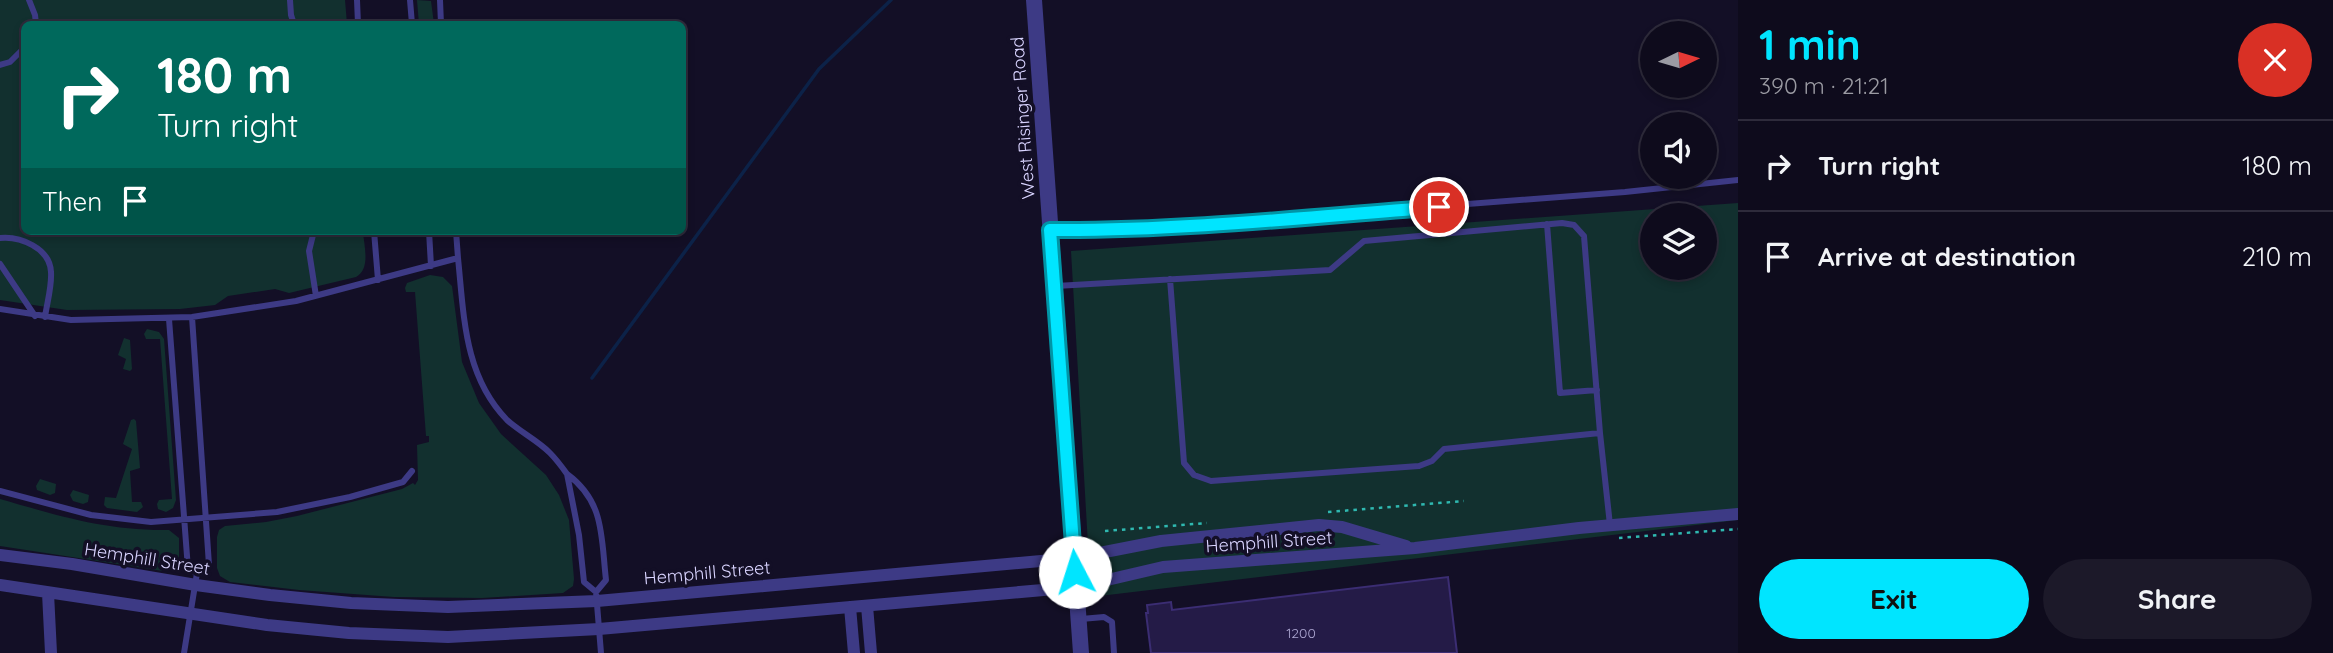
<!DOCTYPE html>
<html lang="en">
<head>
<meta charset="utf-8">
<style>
  body { margin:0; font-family:Quicksand,sans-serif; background:#1c1929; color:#f1f3f6; height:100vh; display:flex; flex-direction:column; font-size:26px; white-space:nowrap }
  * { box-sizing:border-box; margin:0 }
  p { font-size:23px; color:#9b9ba3 }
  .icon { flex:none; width:38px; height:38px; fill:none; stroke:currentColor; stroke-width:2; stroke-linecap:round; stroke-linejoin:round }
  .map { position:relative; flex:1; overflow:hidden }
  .side { display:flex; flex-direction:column; background:#0e0b1c; width:595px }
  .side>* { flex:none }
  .guide { position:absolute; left:21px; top:21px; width:665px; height:214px; border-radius:10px; box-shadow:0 4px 10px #0003,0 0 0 2px #2e2b3b; background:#00695c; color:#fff; overflow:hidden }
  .needle { width:46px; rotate:85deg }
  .tools { position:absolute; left:1640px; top:21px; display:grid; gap:14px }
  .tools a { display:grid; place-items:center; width:77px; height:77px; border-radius:50%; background:#0e0b1c; box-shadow:0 4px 10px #0003,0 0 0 2px #2e2b3b; font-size:35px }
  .pin { position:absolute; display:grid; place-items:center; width:60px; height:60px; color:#fff; margin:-30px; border:4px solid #fff; border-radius:50%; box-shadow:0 2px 7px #0007 }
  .me { position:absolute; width:77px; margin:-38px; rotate:355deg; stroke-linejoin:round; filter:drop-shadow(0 0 5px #0008) }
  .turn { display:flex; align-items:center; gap:24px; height:147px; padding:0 21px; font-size:32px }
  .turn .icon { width:91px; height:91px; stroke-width:2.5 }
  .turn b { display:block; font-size:49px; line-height:60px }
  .then { display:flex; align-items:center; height:66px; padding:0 21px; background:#0003; gap:14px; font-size:26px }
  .round { display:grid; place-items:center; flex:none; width:74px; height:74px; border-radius:37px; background:#1c1929 }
  .summary { display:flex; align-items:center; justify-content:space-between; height:119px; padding:0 21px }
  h1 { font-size:42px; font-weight:700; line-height:52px; color:#00e5ff }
  .primary-button { display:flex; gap:14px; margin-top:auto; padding:14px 21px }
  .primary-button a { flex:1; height:80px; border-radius:42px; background:#00e5ff; color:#111; font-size:28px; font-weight:700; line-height:80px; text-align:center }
  .primary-button a+a { background:#1c1929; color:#f1f3f6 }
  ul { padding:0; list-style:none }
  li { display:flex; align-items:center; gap:21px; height:91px; padding:0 21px; border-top:2px solid #2e2b3b }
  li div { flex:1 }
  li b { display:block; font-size:26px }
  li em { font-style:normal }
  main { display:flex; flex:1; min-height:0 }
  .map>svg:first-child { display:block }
  .green { fill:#12302f; fill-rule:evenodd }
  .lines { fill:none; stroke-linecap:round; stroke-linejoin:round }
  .stream { stroke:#0c2248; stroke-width:3.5 }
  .building { fill:#241b47; stroke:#3b2d73; stroke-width:2 }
  .path { stroke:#2fb8b0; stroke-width:2.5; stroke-dasharray:3.5 5; stroke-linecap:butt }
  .service { stroke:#3d3a85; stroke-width:6 }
  .minor { stroke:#3d3a85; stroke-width:12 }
  .tertiary { stroke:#3d3a85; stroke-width:16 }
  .route-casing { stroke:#0095a6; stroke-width:18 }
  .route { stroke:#00e5ff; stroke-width:12 }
  .labels { text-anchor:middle; stroke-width:7; stroke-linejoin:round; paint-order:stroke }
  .number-label { font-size:14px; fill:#aca6d1 }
  .street-label { font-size:18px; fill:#d9d4ff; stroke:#130f26 }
</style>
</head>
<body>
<main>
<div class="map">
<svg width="1738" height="653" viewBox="0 0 1738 653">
  <rect width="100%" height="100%" fill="#130f26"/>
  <path class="green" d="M0,0H345L347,24H24V231H363C364,247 371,268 356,277L289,293L275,289L228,296L215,305L180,309L67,310L0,300Z
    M417,0L431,1L434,24H419Z
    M1738,203V520L1091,597L1071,251ZM1652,215H1704V268H1652Z
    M430,275L443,277L452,286L462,362L479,403L501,434L546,475L559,495L569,520L574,579L573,586L563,593L482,598L394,597L299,590L230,582L220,576L217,568V537L219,530L225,526L266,522L297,516L402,489L413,483L415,485L418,480L417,445L429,442V436H426L415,292H406L405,288L407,283Z
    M147,329L159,332L164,339L176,500L173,508L166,512L158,509L157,504L159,500L172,499L160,339H146L144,334Z
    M124,338L130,340L132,369L130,371L123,369L126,359L118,355Z
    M134,419L136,421L140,468L130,471L132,502H141L143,507L137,512L107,508L104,505L105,497L116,498L132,449L123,444L131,420Z
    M40,479L56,484L55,493L50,495L37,490L36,486Z
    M73,490L89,495L88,502L83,504L73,501L70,495Z
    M0,499C59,516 107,531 169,530L179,538V563L172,570L163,571L0,546Z"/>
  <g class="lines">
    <path class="stream" d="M592,378L819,69L891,0"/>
  </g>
  <path class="building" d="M1448,577L1457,653H1151L1146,613H1148L1147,605L1171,602L1172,610Z"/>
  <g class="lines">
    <path class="path" d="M1328,512L1464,501
      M1105,531L1207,523
      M1619,538L1738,529"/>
    <path class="service" d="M29,0L35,15L36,24
      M290,0L291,15L294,24
      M357,0L358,24
      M410,0L412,24
      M440,0L441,24
      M0,65L10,62L24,48
      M1547,224L1560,393L1597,390
      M1052,230H1108L1181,226L1625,192L1738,180
      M314,231L309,251L316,296
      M374,231L378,280
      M429,231L431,266
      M456,231L458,258
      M0,238C20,236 50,248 51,272C52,286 47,303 45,317
      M0,264L35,316
      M1056,286L1330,270L1364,241L1562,223L1574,225L1584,236L1600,433L1444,449L1432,461L1419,466L1211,481L1194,475L1184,463L1170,279
      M0,309L71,320L192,317L296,301L458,258C464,316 464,376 507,420C520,432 537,440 550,453C556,459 562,467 567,474
      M169,319L188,569L197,573
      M1600,433L1610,525
      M0,491L91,515L151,522L277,512L350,497L403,482L412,471
      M596,592L584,582L579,535L567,474C605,502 601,537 606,580L596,592L601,653
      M1081,619L1104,617L1112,622L1114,653
      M184,653L197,573L209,565L192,317"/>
    <path class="minor" d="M0,555L72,564L196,585L270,595L351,603L448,607L597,601L1074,558L1161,541L1319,525L1342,527L1406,546
      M0,585L267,625L349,633L448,637L599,629L1077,587L1163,567L1415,548L1579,528L1738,514
      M48,593L51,653
      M867,606L871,653
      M850,607L854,653"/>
    <path class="tertiary" d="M1034,0L1081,653"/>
  </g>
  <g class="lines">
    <defs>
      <path id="route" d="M1075,572L1050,230C1180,231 1310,217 1439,207"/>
    </defs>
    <use href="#route" class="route-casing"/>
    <use href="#route" class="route"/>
  </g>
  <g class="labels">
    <g class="number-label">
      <text x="1301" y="638">1200</text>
    </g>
    <g class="street-label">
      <text transform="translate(1023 118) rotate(-94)" y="6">West Risinger Road</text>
      <text transform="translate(1269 542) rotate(-4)" y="6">Hemphill Street</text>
      <text transform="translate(147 559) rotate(9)" y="6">Hemphill Street</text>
      <text transform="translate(707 573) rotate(-5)" y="6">Hemphill Street</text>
    </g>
  </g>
</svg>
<div class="tools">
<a><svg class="needle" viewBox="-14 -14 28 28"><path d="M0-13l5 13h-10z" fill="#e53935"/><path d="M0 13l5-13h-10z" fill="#9b9ba3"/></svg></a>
<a><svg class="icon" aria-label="sound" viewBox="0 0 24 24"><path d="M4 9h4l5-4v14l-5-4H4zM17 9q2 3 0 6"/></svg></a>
<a><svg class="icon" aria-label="layers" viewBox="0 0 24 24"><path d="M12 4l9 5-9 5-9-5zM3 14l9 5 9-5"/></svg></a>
</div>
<div class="pin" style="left:1439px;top:207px;background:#d93025"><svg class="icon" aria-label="arrive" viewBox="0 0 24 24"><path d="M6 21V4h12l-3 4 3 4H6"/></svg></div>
<svg class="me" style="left:1075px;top:572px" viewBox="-20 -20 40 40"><circle r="19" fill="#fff"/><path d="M0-13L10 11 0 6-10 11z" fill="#00e5ff"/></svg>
<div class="guide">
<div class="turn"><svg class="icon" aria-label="right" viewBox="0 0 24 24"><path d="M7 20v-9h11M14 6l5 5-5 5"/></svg><div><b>180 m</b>Turn right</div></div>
<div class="then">Then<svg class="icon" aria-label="arrive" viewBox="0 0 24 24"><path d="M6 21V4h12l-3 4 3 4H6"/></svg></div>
</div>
</div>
<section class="side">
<div class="summary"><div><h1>1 min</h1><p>390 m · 21:21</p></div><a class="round" style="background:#d93025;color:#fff"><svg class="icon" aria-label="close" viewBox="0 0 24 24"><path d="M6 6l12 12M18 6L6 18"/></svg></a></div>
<ul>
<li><svg class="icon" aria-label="right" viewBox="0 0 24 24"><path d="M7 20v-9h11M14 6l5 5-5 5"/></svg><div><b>Turn right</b></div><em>180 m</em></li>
<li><svg class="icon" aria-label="arrive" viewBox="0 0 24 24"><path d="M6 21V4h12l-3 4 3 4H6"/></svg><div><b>Arrive at destination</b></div><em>210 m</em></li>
</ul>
<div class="primary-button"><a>Exit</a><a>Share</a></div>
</section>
</main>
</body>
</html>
